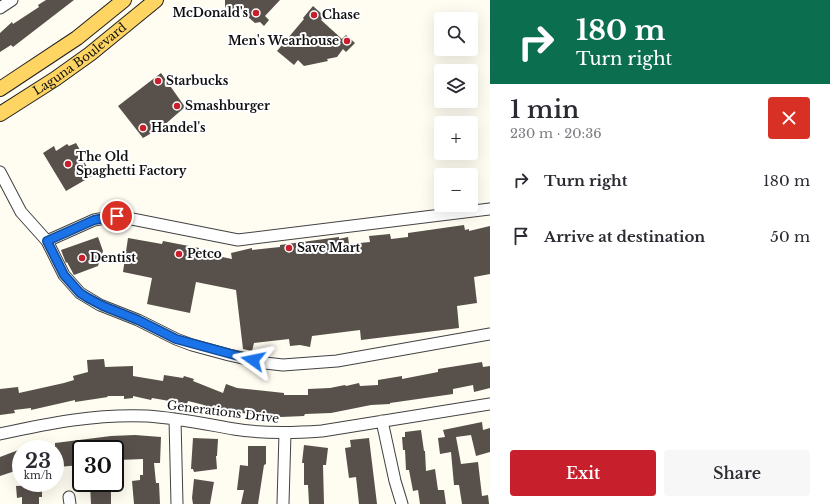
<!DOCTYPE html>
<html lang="en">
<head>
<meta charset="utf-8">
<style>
  body { margin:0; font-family:"Libre Baskerville",serif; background:#f7f7f7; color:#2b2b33; height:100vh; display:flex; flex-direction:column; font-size:15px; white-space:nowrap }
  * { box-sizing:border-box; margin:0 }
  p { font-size:13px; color:#7c7c81 }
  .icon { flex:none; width:22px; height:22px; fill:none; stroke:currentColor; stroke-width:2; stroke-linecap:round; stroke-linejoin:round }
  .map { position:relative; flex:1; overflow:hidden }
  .side { display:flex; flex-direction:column; background:#fff; width:340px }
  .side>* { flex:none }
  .guide { background:#0b6e4f; color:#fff; overflow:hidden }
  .buttons { position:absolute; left:434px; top:12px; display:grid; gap:8px }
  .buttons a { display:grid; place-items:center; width:44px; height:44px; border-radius:4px; background:#fff; box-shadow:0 4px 16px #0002; font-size:20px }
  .speed { position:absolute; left:12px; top:440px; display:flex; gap:8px; font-size:20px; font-weight:700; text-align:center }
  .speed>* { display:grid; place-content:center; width:52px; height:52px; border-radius:50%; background:#fff; box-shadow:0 4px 16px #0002; line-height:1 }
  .speed small { font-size:10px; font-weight:400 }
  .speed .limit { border:2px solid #111; border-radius:6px; background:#fff; color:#111 }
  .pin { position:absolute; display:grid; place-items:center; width:34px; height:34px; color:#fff; margin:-17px; border:2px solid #fff; border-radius:50%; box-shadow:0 1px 4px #0007 }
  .me { position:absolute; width:44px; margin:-22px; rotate:282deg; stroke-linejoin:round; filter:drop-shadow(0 0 3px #0008) }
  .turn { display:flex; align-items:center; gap:14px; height:84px; padding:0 20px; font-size:18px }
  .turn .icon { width:52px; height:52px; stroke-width:2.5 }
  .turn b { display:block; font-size:28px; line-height:34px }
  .round { display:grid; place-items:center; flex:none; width:42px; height:42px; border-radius:4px; background:#f7f7f7 }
  .summary { display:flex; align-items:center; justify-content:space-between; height:68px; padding:0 20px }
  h1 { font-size:24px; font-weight:600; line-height:30px }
  .primary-button { display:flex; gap:8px; margin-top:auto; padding:8px 20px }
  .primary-button a { flex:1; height:46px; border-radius:4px; background:#c71f2c; color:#fff; font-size:16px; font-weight:600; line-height:46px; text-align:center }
  .primary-button a+a { background:#f7f7f7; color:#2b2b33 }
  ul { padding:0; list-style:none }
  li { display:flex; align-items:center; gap:12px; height:56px; padding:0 20px }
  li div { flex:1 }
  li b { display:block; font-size:15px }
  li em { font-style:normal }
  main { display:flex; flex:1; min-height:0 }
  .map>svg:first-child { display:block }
  .building { fill:#58504b }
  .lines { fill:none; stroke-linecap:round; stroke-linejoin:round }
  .minor-casing { stroke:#424242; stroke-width:13 }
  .major-casing { stroke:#202020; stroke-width:16 }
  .minor { stroke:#fff; stroke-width:11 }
  .major { stroke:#fed462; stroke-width:14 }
  .route-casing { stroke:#114b97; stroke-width:10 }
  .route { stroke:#1a73e8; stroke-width:7 }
  .poi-dot { fill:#c71f2c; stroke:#fff; stroke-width:1.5 }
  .labels { text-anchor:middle; stroke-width:4; stroke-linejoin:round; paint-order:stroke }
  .poi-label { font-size:12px; font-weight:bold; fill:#0f0f0f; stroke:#fff; text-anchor:start }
  .street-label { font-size:12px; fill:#0f0f0f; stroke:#fff }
</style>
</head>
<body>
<main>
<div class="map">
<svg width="490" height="504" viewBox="0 0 490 504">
  <rect width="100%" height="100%" fill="#fffcf1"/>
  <path class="building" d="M46,0H74L13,47L11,45L0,52V33L12,22L13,24L39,7L38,5Z
    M225,0H280L265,16L269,20L264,26L260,22L255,23L241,11L236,17L225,7Z
    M313,6L324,16L321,20L342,39L346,35L355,43L346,52L343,49L337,57L327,59L328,61L304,66L298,60L294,65L277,51L304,19L303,18Z
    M161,73L185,107L162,127L143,138L118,106Z
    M76,143L80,150L78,151L92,176L66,191L43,153L54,146L56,151L67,144L69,146Z
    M464,225L465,230L469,229V231L490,226V274L474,277L477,303L457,306L459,328L361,340L360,330L312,336L310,347L300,345L290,346L289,339L254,343L252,351L243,349L236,290L196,282L190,313L147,304L152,278L123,272L128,238L162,244L163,241L199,248L198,252L232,259L231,253L252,248V250L280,247V245L339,237V239L348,237L349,244L370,242L369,236L390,234L391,239L408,237V233Z
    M98,237L103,251L98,266L74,275L67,262L66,263L61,250Z
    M104,359L105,367L133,366V376L163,381L164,375L183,378L184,376L194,379L193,381L223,393L226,384L237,388L284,393V395H308V389L330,388L345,385L346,386L359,383L360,386L378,385V380L402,376V379L438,372V369L482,362L483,367L490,366V388L474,392L473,385L453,389V394L390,403V404L371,405L331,413L305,414L304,416L281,417L232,412L214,407L213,410L203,406L204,405L188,401L187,404L152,398L151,400L133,396V398L124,399V396H107L108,397L75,402V400L31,410V408L14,410L15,413L0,415V389L18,387L19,393L64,383L74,380L73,376L88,372L87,360Z
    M482,422L483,430L490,428V452L476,456L471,435L456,437L461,464L478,462L482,496L488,495L489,504H462L459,485H454L451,452L440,454L438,438L445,437L443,430Z
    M421,430L424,451H425L426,471L435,469L438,490H444L446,504H420L418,490L413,491L409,470H406L405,450H403L402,437H405V432Z
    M135,435L161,437L160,463H154L156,483H159L160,504H134L132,481L140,480V475H143V459L118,460V449H81V465L58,467L57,456H55V443L111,436Z
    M193,438L218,439L217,456H216L217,469L194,472L193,469H191Z
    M369,438L377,504H359L356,477L349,478L345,448L351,447L350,440Z
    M304,445L328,448L326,465H323L324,504H309L308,485H304V463H302Z
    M248,446H266V464L264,465L258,504H241L244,490H237L240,465L248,466Z
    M21,449V469L0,476V457Z
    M194,479L214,482L210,504H193L192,498Z
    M90,483H115V491H111V504H91Z
    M42,485V497H39V504H22V497L17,498L16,486Z"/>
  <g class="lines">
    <defs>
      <path id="minor" d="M0,8L12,0
        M0,172L21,212L47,241L64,275L80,293L100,305L138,320L176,339L192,345L229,355L265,363L283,365L337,361L490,334
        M47,241L94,220L117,216L238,240L490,209
        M175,419L177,504
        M382,421L395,481L402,504
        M0,434C50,423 95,414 147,416C177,418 205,424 234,429C263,434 293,433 322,431L490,404
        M69,497L70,504
        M283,503L285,433"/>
      <g id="major">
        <path d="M0,89L77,38L124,0"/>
        <path id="s1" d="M0,114L55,79L90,54L156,0"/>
      </g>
    </defs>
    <use href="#minor" class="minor-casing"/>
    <use href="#major" class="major-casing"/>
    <use href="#minor" class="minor"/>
    <use href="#major" class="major"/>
  </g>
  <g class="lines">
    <defs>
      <path id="route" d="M117,216L94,220L47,241L64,275L80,293L88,298L103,306L138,320L176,339L253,360"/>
    </defs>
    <use href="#route" class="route-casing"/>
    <use href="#route" class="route"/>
  </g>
  <g class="poi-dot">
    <circle cx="256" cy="13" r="4"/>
    <circle cx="314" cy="15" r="4"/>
    <circle cx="347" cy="41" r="4"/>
    <circle cx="158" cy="81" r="4"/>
    <circle cx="177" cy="106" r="4"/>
    <circle cx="143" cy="128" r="4"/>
    <circle cx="68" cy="164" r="4"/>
    <circle cx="289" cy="248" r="4"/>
    <circle cx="179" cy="254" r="4"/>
    <circle cx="82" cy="258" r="4"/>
  </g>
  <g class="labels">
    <g class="poi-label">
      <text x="248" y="17" text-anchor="end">McDonald's</text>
      <text x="322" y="19">Chase</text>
      <text x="339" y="45" text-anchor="end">Men's Wearhouse</text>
      <text x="166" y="85">Starbucks</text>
      <text x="185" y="110">Smashburger</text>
      <text x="151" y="132">Handel's</text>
      <text x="76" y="161">The Old<tspan x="76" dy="14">Spaghetti Factory</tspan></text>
      <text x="297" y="252">Save Mart</text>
      <text x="187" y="258">Petco</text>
      <text x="90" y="262">Dentist</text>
    </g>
    <g class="street-label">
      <text dy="4" stroke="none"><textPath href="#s1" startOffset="97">Laguna Boulevard</textPath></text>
      <text transform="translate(223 412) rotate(7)" y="4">Generations Drive</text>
    </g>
  </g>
</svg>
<div class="buttons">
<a><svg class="icon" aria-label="search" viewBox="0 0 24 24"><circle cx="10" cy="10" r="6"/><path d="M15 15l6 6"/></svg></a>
<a><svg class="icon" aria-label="layers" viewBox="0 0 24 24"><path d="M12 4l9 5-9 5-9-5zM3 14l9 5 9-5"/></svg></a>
<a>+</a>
<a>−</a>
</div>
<div class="speed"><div>23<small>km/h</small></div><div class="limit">30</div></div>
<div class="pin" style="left:117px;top:216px;background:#d93025"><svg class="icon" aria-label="arrive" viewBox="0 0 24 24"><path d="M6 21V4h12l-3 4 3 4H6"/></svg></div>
<svg class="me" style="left:253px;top:360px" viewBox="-20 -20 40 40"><path d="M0-17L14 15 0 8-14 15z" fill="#1a73e8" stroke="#fff" stroke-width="4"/></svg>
</div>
<section class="side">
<div class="guide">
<div class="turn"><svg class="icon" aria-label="right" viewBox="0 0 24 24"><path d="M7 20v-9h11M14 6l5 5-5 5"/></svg><div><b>180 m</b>Turn right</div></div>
</div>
<div class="summary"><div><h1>1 min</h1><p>230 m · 20:36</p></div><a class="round" style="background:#d93025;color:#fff"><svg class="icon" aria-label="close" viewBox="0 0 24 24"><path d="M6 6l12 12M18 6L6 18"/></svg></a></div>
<ul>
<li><svg class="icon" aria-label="right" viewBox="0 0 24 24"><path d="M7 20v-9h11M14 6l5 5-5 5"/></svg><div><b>Turn right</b></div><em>180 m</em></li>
<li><svg class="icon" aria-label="arrive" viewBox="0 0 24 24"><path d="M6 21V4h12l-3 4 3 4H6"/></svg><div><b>Arrive at destination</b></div><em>50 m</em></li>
</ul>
<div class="primary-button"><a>Exit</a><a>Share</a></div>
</section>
</main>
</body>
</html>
